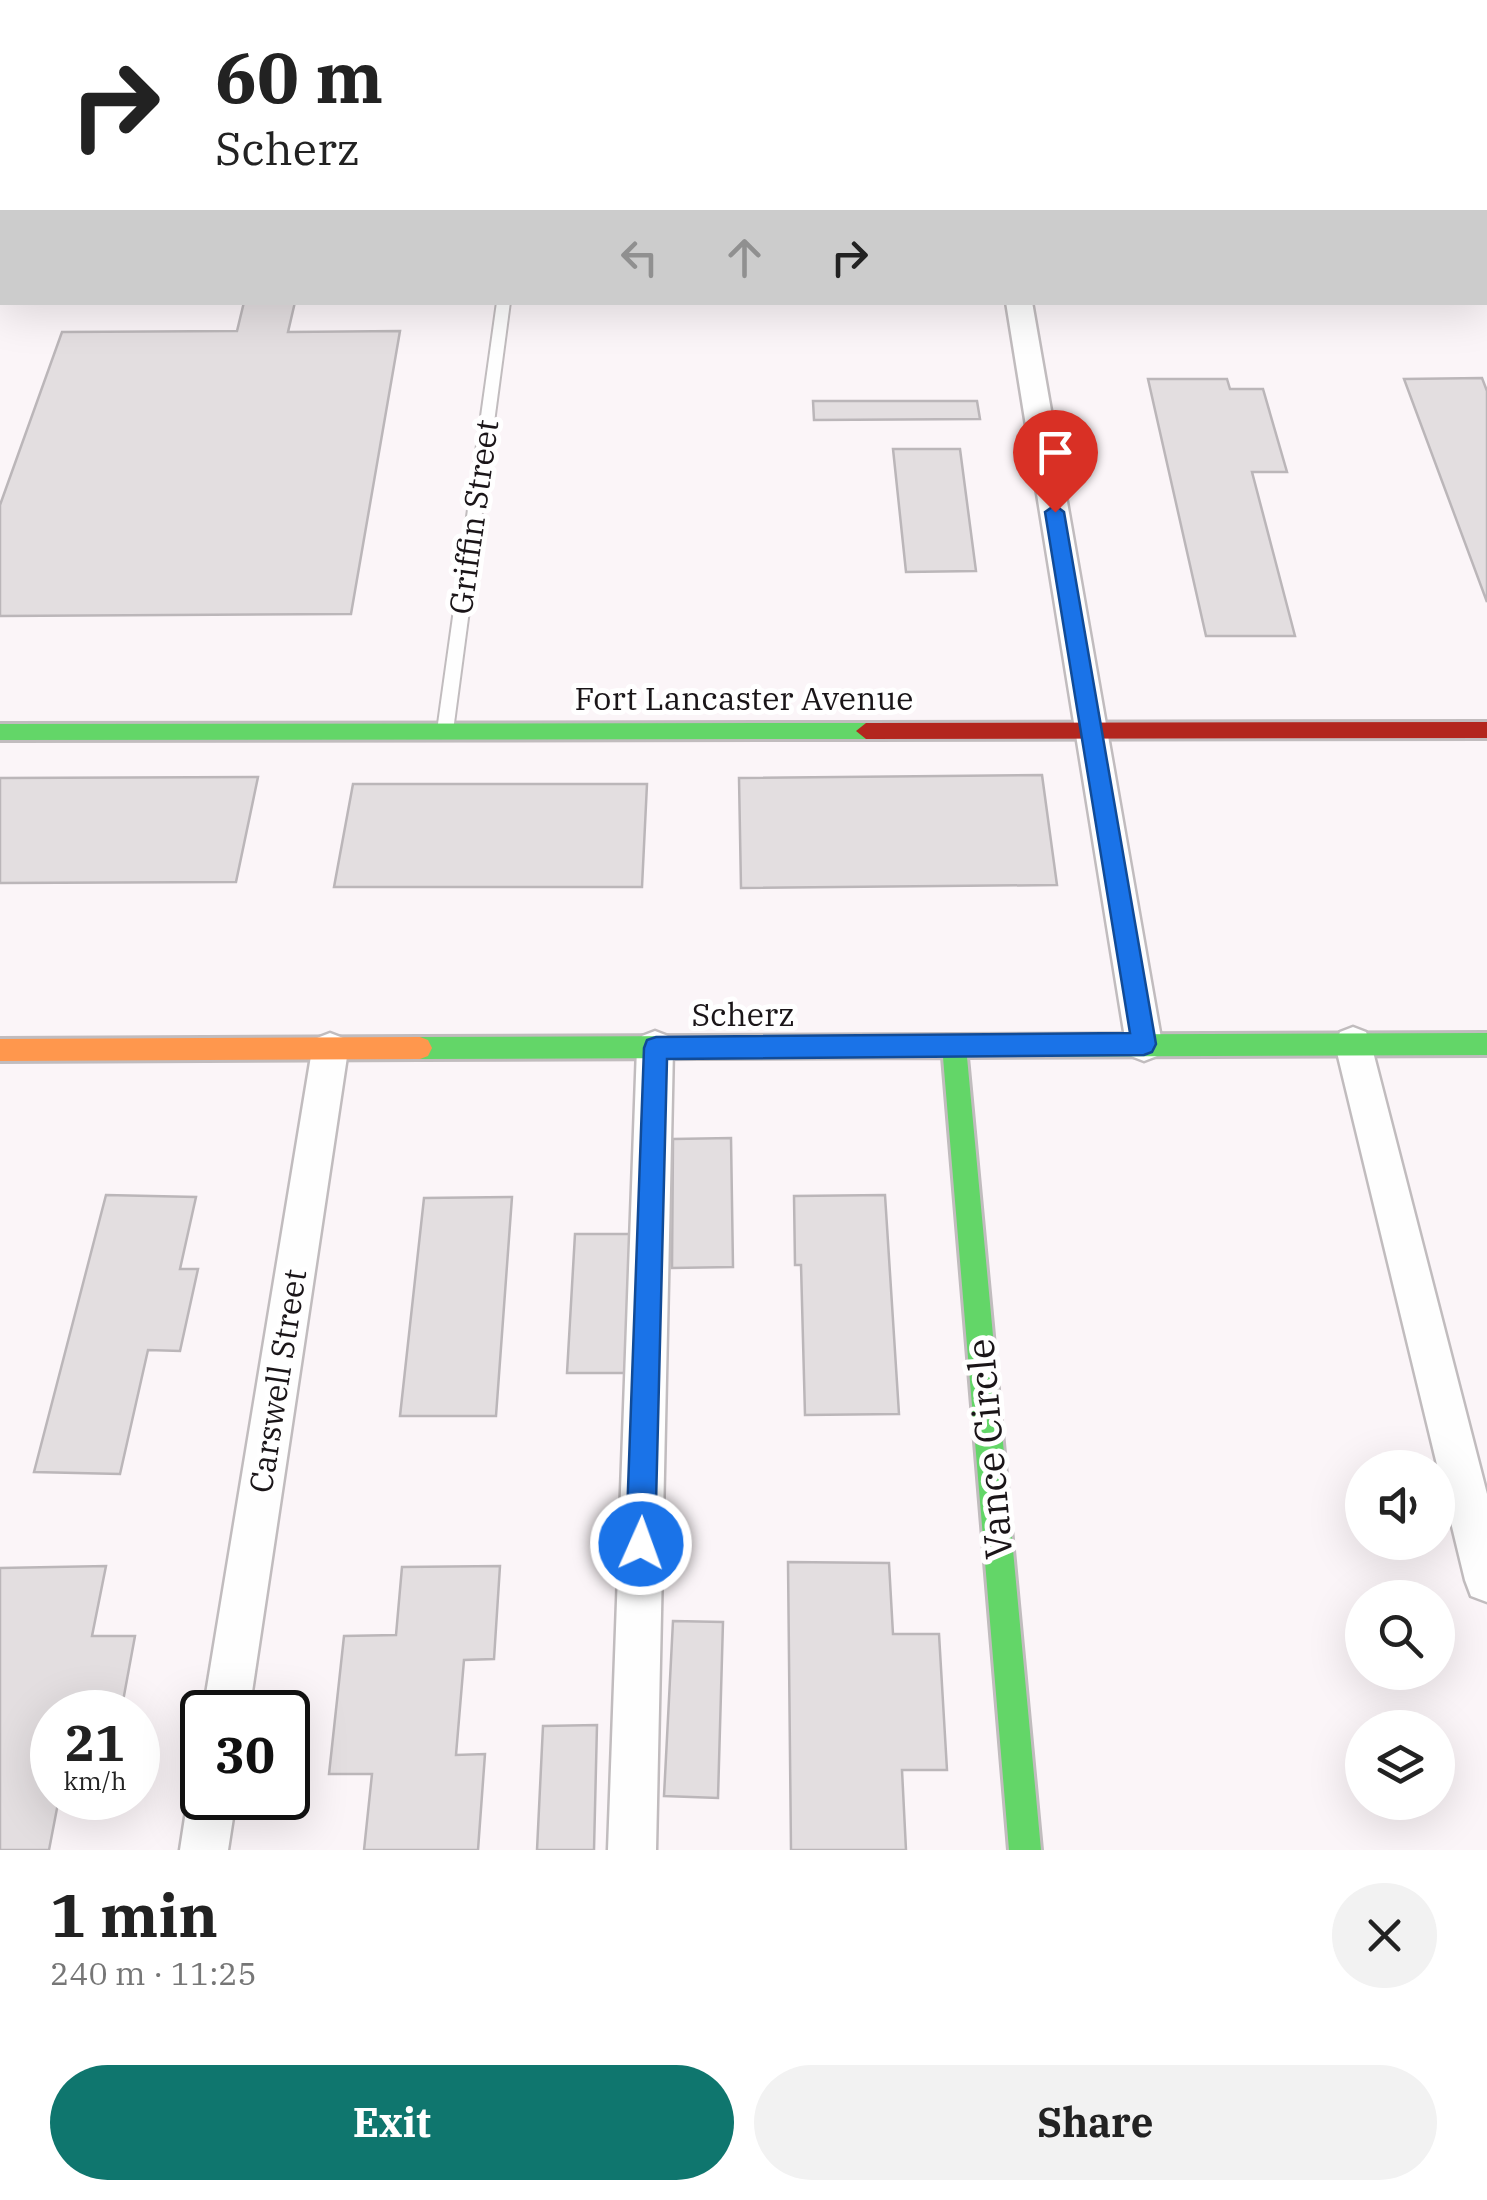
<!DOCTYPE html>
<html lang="en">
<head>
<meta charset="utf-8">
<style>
  body { margin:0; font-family:"IBM Plex Serif",serif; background:#f2f2f2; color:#222; height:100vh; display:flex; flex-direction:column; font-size:38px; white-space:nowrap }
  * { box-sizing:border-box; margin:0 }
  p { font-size:32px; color:#767676 }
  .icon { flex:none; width:55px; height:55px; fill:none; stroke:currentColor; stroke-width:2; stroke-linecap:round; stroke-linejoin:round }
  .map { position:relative; height:1850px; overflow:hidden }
  .drawer { display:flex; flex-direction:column; background:#fff; flex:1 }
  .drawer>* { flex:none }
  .guide { position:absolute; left:0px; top:0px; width:1488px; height:305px; box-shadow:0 10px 40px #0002; background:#fff; color:#222; overflow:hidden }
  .buttons { position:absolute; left:1345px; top:1450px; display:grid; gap:20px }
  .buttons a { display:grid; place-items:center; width:110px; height:110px; border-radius:50%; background:#fff; box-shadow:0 10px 40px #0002; font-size:50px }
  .speed { position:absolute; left:30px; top:1690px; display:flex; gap:20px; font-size:50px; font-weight:700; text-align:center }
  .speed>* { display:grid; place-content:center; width:130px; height:130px; border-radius:50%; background:#fff; box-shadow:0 10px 40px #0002; line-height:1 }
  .speed small { font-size:25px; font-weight:400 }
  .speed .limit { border:5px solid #111; border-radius:15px; background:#fff; color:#111 }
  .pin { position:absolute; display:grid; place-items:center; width:85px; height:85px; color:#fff; margin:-102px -42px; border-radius:50% 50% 50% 0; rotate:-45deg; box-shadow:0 0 10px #0007 }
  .pin .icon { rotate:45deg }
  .me { position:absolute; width:110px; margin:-55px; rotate:2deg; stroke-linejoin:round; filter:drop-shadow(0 0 8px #0008) }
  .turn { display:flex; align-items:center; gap:35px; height:210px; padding:0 50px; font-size:45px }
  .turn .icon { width:130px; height:130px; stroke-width:2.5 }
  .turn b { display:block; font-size:70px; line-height:85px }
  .lanes { display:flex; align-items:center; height:95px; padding:0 50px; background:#0003; justify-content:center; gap:50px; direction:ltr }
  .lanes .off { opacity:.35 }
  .round { display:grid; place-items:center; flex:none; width:105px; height:105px; border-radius:52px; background:#f2f2f2 }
  .headline { display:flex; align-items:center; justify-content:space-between; height:170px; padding:0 50px }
  h1 { font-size:60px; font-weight:700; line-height:75px }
  .button { display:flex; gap:20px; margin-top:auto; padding:20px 50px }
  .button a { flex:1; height:115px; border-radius:60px; background:#0f766e; color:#fff; font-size:40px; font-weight:700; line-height:115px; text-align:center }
  .button a+a { background:#f2f2f2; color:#222 }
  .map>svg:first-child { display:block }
  .building { fill:#e3dee0; stroke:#bbb6b9; stroke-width:2.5 }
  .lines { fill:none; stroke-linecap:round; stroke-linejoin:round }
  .lane-casing { stroke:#c1bcbe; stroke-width:4 }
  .street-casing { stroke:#c1bcbe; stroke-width:5 }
  .fast-casing { stroke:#c1bcbe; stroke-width:6 }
  .slow-casing { stroke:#c1bcbe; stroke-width:6 }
  .jam-casing { stroke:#c1bcbe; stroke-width:6 }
  .lane { fill:#fefefe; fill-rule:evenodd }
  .street { fill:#fefefe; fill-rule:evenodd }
  .fast { fill:#63d668; fill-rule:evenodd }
  .slow { fill:#ff974d; fill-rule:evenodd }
  .jam { fill:#b3261e; fill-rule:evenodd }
  .route { fill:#1a73e8; stroke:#114b97; stroke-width:2.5 }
  .labels { text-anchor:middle; stroke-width:10; stroke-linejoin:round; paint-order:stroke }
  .street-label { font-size:32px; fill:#1a1518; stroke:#fff }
  .near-street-label { font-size:38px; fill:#1a1518; stroke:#fff }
</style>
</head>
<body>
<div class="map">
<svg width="1487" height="1850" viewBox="0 0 1487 1850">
  <rect width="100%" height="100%" fill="#fbf5f8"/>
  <path class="building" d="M331,0H491L331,2Z
    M834,0H1198L1199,2H834Z
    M244,302H295L288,332L400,331L351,614L0,616V505L62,332L237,331Z
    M1482,378L1487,391V602L1404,379Z
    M1148,379H1227L1230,389H1263L1287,472H1252L1295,636H1206Z
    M813,401H977L980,419L814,420Z
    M893,449H960L976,571L906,572Z
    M1042,775L1057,885L741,888L739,778Z
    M258,777L236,882L0,883V778Z
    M353,784H647L642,887H334Z
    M731,1138L733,1267L672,1268L673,1139Z
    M106,1195L196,1197L180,1269H198L180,1351L148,1350L120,1474L34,1472Z
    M885,1195L899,1414L805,1415L801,1265H795L794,1196Z
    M512,1197L496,1416H400L424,1198Z
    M575,1234H633L628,1373H567Z
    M788,1562L889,1563L893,1634H939L947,1770H902L906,1850H791Z
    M106,1566L92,1636H135L121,1712H52V1798H59L49,1850H0V1568Z
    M500,1566L494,1659L464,1660L456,1755L485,1754L478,1850H364L372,1774H329L344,1636L396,1635L402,1567Z
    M673,1621L723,1622L718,1798L664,1796Z
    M597,1725L594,1850H537L543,1726Z"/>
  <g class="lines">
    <defs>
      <path id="lane" d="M497,302H510L453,731L445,737L437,731Z"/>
      <path id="street" d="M614,0H636V2H614Z
        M0,109H2V123H0Z
        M1485,126H1487V144H1485Z
        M1006,302H1032L1162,1044L1157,1056L1144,1061L1131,1056L1126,1044Z
        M1353,1027L1366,1032L1371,1044L1487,1494V1602L1471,1596L1465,1580L1335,1044L1340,1032Z
        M655,1031L668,1036L673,1048L656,1850H608L637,1048L642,1036Z
        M330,1033L343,1038L348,1050L249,1712H203L312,1050L317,1038Z
        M202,1778V1798H236L228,1850H180L188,1798L195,1781Z"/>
      <path id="fast" d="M866,723L876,731L866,739L0,740V724Z
        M1487,1033V1055L967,1057L1041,1850H1009L943,1057L420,1059L412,1056L408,1048L412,1040L420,1037Z"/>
      <path id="slow" d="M420,1037L428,1040L432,1048L428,1056L420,1059L0,1061V1039Z"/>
      <path id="jam" d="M1487,722V738L866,739L856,731L866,723Z"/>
    </defs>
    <use href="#lane" class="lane-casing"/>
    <use href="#street" class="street-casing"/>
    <use href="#fast" class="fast-casing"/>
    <use href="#slow" class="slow-casing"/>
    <use href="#jam" class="jam-casing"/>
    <use href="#lane" class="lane"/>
    <use href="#street" class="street"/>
    <use href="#fast" class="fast"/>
    <use href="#slow" class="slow"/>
    <use href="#jam" class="jam"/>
  </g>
  <path class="route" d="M1055,505L1064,512L1156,1044L1152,1052L1144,1055L667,1059L655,1544L651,1555L641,1559L631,1555L626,1544L644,1048L647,1040L656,1037L1130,1033L1045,512Z"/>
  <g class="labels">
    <g class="street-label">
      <text transform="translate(474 517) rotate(-82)" y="11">Griffin Street</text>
      <text x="744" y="710">Fort Lancaster Avenue</text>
      <text x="743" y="1026">Scherz</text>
      <text transform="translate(278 1381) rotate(-81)" y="11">Carswell Street</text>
    </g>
    <g class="near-street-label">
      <text transform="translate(990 1449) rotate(-95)" y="13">Vance Circle</text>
    </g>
  </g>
</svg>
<div class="buttons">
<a><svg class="icon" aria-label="sound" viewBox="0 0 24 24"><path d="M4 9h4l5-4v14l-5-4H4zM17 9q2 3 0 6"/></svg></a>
<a><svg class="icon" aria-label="search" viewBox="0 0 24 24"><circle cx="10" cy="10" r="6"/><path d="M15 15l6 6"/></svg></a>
<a><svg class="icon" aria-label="layers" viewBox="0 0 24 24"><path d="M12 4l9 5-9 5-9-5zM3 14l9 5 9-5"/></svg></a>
</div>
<div class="speed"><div>21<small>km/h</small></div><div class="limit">30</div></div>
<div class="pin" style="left:1055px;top:512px;background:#d93025"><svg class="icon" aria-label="arrive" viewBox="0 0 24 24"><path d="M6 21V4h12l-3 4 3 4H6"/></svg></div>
<svg class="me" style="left:641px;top:1544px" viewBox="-20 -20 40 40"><circle r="17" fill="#1a73e8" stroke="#fff" stroke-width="3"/><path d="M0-11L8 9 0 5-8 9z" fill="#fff"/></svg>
<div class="guide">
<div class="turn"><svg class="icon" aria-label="right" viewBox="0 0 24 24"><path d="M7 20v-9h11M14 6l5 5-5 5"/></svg><div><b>60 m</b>Scherz</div></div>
<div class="lanes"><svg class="icon off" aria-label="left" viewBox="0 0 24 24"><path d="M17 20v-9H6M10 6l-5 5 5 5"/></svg><svg class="icon off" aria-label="ahead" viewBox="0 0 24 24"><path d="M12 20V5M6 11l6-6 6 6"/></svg><svg class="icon" aria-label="right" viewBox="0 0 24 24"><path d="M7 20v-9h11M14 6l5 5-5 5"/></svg></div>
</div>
</div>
<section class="drawer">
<div class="headline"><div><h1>1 min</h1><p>240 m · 11:25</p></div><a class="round"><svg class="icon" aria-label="close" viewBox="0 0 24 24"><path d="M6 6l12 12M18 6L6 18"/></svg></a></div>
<div class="button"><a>Exit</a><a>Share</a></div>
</section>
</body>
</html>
